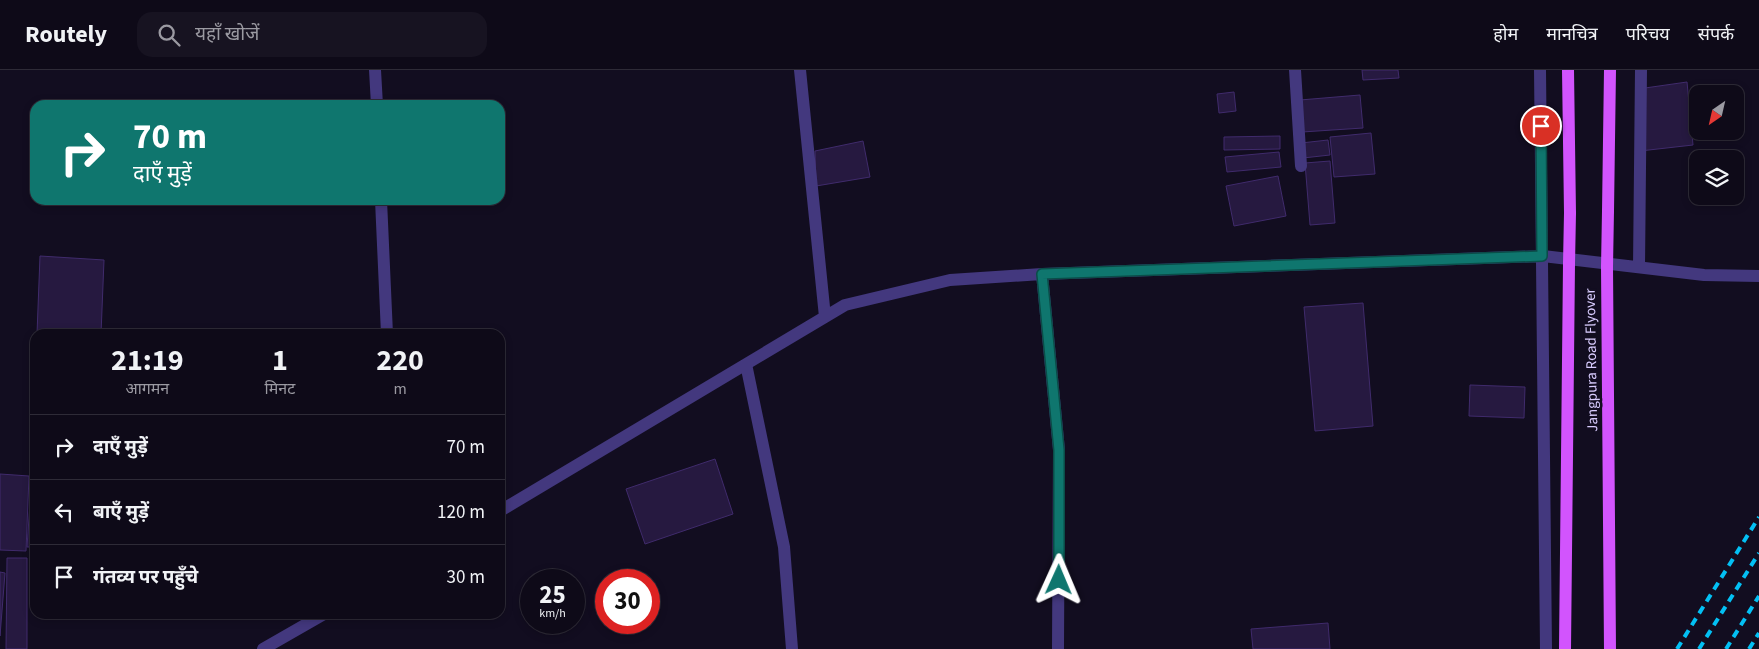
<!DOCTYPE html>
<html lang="hi">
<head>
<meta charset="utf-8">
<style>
  body { margin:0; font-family:"Source Sans 3","Noto Sans Devanagari",sans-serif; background:#171321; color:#f1f3f6; height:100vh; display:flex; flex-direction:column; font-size:19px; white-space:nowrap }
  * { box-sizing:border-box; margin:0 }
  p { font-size:16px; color:#9b9aa2 }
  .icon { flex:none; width:28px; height:28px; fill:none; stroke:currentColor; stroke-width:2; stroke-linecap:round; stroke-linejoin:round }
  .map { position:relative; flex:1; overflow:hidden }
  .side { position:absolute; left:30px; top:259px; width:475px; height:290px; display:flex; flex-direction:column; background:#0e0a18; border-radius:15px; box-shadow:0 2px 8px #0003,0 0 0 1px #2e2b37 }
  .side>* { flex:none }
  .hud { position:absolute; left:30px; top:30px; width:475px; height:105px; border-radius:15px; box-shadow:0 2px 8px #0003,0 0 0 1px #2e2b37; background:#0f766e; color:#fff; overflow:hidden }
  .needle { width:32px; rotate:214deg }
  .fabs { position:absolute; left:1689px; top:15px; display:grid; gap:10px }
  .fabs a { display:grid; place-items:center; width:55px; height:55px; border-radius:10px; background:#0e0a18; box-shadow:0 2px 8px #0003,0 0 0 1px #2e2b37; font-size:25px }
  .speed { position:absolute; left:520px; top:499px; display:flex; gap:10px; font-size:25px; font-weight:700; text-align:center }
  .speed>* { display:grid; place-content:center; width:65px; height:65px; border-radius:50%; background:#0e0a18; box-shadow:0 2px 8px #0003,0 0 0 1px #2e2b37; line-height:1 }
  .speed small { font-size:12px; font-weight:400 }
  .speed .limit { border:8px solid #d22; background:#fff; color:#111 }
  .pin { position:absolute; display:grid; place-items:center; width:42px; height:42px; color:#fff; margin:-21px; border:2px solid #fff; border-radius:50%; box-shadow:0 1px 5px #0007 }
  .me { position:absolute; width:55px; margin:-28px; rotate:1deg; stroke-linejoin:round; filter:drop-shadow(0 0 4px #0008) }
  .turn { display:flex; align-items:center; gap:18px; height:105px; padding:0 20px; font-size:22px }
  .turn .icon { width:65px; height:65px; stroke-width:2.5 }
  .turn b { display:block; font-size:35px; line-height:42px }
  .eta { display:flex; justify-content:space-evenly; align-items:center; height:85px; text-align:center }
  .eta b { font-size:30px; font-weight:700; line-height:35px }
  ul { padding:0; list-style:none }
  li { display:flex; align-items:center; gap:15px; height:65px; padding:0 20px; border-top:1px solid #2e2b37 }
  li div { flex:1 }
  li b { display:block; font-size:19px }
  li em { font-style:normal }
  header { display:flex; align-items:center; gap:30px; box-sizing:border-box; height:70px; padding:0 25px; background:#0e0a18; border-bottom:1px solid #2e2b37 }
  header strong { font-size:24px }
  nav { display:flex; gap:28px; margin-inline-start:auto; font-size:18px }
  .search { width:350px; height:45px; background:#171321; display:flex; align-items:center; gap:12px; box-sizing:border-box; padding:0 18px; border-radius:15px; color:#9b9aa2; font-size:19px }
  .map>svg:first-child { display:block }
  .building { fill:#261940; stroke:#402b6c }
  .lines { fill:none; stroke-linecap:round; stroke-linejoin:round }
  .minor { stroke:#43387e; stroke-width:12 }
  .major { stroke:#d254fd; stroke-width:12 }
  .rail { stroke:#03c0f4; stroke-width:4; stroke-dasharray:8 6; stroke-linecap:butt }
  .major-bridge { stroke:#d254fd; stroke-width:12 }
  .route-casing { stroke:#0a4d48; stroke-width:12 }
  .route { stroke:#0f766e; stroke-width:9 }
  .labels { text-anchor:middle; stroke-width:5; stroke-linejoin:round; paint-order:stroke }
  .street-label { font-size:15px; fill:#d8ccfe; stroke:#120d20 }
</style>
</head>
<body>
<header>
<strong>Routely</strong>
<div class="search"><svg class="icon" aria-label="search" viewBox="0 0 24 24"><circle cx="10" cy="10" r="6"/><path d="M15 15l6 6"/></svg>यहाँ खोजें</div>
<nav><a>होम</a><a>मानचित्र</a><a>परिचय</a><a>संपर्क</a></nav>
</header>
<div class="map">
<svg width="1759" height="579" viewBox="0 0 1759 579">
  <rect width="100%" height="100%" fill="#120d20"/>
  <path class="building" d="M1362,0H1398L1399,8L1363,10Z
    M1687,12L1693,75L1640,81L1645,18Z
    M1234,22L1236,41L1219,43L1217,24Z
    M1360,25L1363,58L1302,62L1300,30Z
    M1371,63L1375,104L1334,107L1330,67Z
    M1280,66V79L1224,80V67Z
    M1328,70L1330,85L1303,88L1301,73Z
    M863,71L870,107L816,116L815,81Z
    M1279,82L1281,97L1227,102L1225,87Z
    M1330,91L1335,153L1310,155L1305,93Z
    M1278,106L1286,146L1234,156L1226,116Z
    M40,186L104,190L101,264H37Z
    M1363,233L1373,356L1315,361L1304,237Z
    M1470,315L1525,317L1524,348L1469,346Z
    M715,389L733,444L645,474L626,419Z
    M0,404L29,406L26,481L0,480Z
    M32,404H35V477H27Z
    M7,488H27V579H6Z
    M0,502L5,503L0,566Z
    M1328,553L1330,579H1253L1251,559Z"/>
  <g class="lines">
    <path class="minor" d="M375,0L377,35
      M800,0L825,247
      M1295,0L1301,96
      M1540,0L1546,579
      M381,130L387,264
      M1639,197L1641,0
      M1042,204L1059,380L1058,579
      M746,294L784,477L792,579
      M500,441L845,235L950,210L1042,204L1543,186L1704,205L1759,206
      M263,579L324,544"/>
    <path class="major" d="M1568,0L1570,143
      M1608,141L1610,0
      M1607,197L1610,579
      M1565,579L1569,194"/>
    <path class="rail" d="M1677,579L1759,447
      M1699,579L1759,483
      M1726,579L1759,526
      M1749,579L1759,563"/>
    <path class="major-bridge" d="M1569,194L1570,143
      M1607,197L1608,141"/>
  </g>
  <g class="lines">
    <defs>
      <path id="route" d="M1059,510V380L1042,204L1542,186L1541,56"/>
    </defs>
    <use href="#route" class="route-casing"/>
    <use href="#route" class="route"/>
  </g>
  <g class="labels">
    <g class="street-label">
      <text transform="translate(1591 290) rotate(-91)" y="5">Jangpura Road Flyover</text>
    </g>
  </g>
</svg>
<div class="fabs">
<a><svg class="needle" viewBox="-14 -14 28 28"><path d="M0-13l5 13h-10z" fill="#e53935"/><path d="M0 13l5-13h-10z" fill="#9b9aa2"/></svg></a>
<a><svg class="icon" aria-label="layers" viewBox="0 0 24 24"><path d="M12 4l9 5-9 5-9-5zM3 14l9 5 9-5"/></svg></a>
</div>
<div class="speed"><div>25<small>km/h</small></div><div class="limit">30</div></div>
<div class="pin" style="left:1541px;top:56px;background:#d93025"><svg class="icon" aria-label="arrive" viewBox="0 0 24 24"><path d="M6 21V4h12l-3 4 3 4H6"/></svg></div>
<svg class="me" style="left:1059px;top:510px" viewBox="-20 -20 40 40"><path d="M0-17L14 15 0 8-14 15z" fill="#0f766e" stroke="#fff" stroke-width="4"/></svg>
<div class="hud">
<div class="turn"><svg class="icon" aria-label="right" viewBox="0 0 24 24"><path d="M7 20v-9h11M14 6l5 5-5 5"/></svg><div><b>70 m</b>दाएँ मुड़ें</div></div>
</div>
<section class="side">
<div class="eta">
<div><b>21:19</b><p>आगमन</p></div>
<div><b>1</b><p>मिनट</p></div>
<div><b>220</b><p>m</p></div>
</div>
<ul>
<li><svg class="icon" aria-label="right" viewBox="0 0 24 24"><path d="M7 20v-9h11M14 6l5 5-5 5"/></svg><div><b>दाएँ मुड़ें</b></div><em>70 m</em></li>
<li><svg class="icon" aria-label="left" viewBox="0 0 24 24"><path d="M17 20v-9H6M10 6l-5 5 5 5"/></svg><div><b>बाएँ मुड़ें</b></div><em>120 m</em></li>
<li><svg class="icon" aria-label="arrive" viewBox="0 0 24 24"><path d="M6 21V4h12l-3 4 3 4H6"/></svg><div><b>गंतव्य पर पहुँचे</b></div><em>30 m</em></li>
</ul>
</section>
</div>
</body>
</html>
